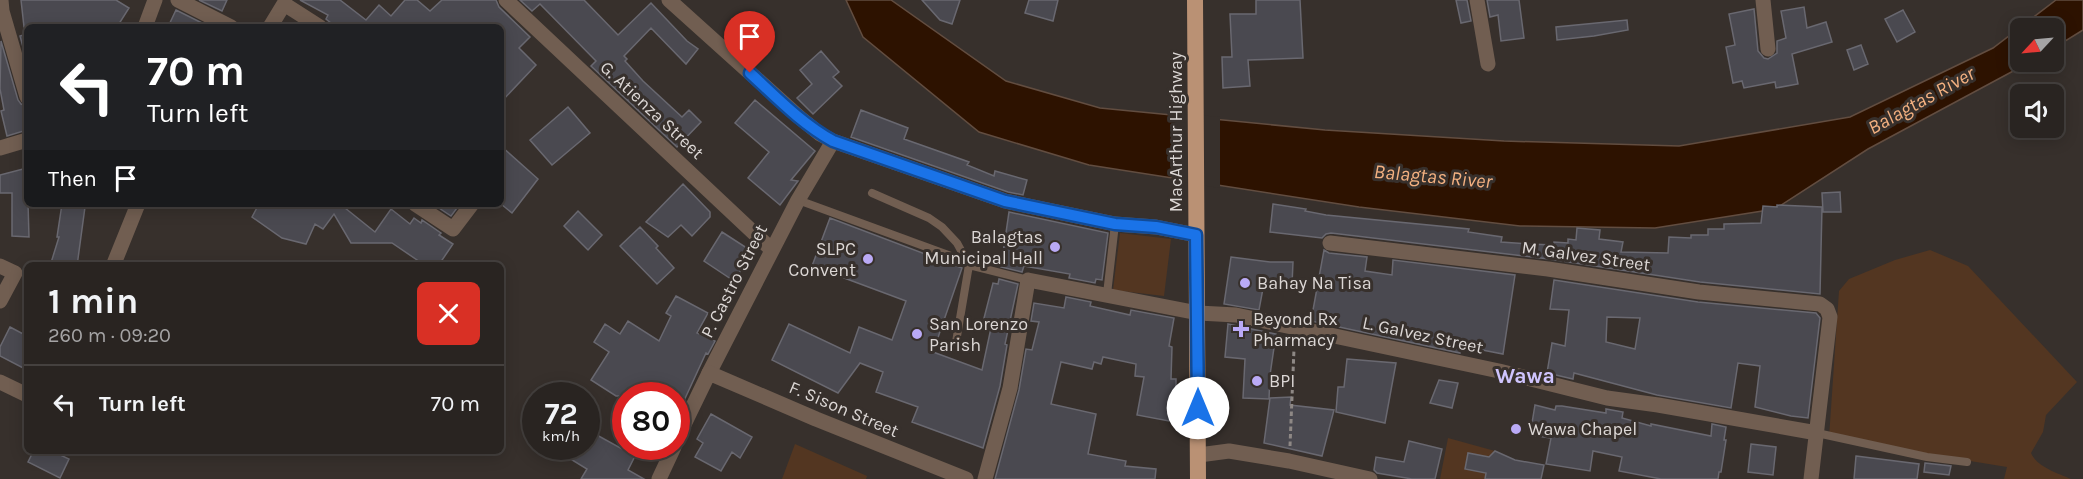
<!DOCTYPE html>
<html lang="en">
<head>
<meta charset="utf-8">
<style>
  body { margin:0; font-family:Karla,sans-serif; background:#312c2a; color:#f1f3f6; height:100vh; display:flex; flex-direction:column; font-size:22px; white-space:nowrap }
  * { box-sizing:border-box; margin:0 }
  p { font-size:20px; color:#a5a4a5 }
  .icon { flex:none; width:33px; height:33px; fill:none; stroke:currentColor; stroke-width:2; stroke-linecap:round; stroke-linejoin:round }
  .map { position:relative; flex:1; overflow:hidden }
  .panel { position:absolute; left:24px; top:262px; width:480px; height:192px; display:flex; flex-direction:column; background:#292421; border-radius:9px; box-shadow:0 3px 15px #0003,0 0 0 2px #45413f }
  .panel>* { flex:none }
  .top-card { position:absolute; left:24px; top:24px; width:480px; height:183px; border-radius:9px; box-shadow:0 3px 15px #0003,0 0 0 2px #45413f; background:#202124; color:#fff; overflow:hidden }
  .needle { width:39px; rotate:244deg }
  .tools { position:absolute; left:2010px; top:18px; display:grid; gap:12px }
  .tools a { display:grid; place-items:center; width:54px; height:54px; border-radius:9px; background:#292421; box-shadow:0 3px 15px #0003,0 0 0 2px #45413f; font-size:30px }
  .speed { position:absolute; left:522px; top:382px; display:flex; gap:12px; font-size:30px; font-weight:700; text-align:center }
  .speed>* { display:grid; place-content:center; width:78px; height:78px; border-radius:50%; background:#292421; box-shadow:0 3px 15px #0003,0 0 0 2px #45413f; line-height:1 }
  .speed small { font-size:15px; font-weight:400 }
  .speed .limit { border:9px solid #d22; background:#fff; color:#111 }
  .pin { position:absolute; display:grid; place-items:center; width:51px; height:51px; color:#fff; margin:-62px -26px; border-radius:50% 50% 50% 0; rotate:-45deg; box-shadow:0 0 6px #0007 }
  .pin .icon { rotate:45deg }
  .me { position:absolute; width:66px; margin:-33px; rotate:0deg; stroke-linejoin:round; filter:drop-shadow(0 0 4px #0008) }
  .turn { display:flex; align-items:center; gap:21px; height:126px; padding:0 24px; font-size:27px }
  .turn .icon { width:78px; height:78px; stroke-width:2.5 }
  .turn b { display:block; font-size:42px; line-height:51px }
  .then { display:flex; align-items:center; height:57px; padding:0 24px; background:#0003; gap:12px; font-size:22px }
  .round { display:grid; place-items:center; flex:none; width:63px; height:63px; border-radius:9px; background:#312c2a }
  .head { display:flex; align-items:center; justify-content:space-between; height:102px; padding:0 24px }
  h1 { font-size:36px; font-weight:700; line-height:45px }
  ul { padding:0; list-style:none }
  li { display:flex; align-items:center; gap:18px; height:78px; padding:0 24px; border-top:2px solid #45413f }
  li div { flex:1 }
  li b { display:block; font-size:22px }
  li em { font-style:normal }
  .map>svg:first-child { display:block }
  .green { fill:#533621 }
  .water { fill:#2d1200; stroke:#624d40; stroke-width:1.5 }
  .pier { fill:#37302c }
  .building { fill:#4a4950; stroke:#696870; stroke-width:1.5; fill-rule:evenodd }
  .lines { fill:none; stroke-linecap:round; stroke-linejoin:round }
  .path { stroke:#8e8885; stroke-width:3; stroke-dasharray:4.5 3; stroke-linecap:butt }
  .service { stroke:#715e51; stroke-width:8 }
  .minor { stroke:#715e51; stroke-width:15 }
  .tertiary { stroke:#715e51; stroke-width:15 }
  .trunk { stroke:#ba9174; stroke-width:16 }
  .route-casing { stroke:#114b97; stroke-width:15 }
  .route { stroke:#1a73e8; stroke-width:10 }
  .poi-dot { fill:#baaaf6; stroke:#37302c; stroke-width:2 }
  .labels { text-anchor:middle; stroke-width:6; stroke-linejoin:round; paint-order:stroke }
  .street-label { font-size:18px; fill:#dcd7d5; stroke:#37302c }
  .poi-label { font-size:18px; fill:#dcd7d5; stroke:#37302c; text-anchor:start }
  .water-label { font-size:20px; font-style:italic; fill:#f4b181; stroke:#37302c }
  .quarter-label { font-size:21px; font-weight:bold; fill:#cfc4fd; stroke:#37302c }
</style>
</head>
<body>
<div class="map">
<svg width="2083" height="479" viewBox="0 0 2083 479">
  <rect width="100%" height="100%" fill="#37302c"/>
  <path class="green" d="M1120,233L1171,239L1164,296L1113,290Z
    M1930,250L1968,266L2077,382L2046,415L2043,432L2031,453C2037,467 2057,473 2071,479H2004L2007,467L1829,438L1839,291L1849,279L1895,260Z
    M1448,438L1495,451L1489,457L1468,453L1465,469L1486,473L1485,479H1440Z
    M795,444L867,476L866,479H782Z"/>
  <path class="water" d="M846,0H891L1006,81L1100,108L1325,130L1504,141L1679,146L1850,117L1993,48L2056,0H2083V30L2054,48V28H2020V62H2030L1868,149L1775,209L1655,228L1520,226L1359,207L1089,165L979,132L863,37Z"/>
  <path class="pier" d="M1175,113L1220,117V188L1175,181Z"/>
  <path class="building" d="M21,0H116L129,8L117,27H24Z
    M199,0H227L222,11Z
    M300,0H340L366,20L379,5L391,16L405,0H417L430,11L442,0H496L499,7L530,37L519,48L536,65L501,102V27H336L326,19L328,15Z
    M520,0H584L618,35L651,3L687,41L698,49L686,64L651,28L624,56L627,59L625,61L643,81L682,117L689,110L701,122L677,147L591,66L596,61L540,4L532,11Z
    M922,0H960L952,24L940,20Z
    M1029,0H1058L1053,21L1025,13Z
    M1256,0H1300L1303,58L1248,60L1250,86L1223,88L1222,57H1232L1230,14H1256Z
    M1456,0H1467L1471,21L1461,23Z
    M1487,0H1519L1524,38L1501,41L1498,15L1490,17Z
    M1804,7L1807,28L1826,22L1832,42L1792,54L1798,84L1776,88L1775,82L1744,88L1742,81L1733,83L1726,47L1735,45L1729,14L1754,9L1758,51L1764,58L1768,59L1777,53V41L1786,38L1781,11Z
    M176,10L210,27H168Z
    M1903,10L1915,32L1897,42L1885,19Z
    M1627,20L1628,30L1594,36L1557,40L1556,27Z
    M27,34V62L20,36Z
    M1,41L18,100L21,104L27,106V130L7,136L1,111L4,110L0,89Z
    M1861,45L1868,64L1854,70L1847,50Z
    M821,51L839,72L833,77L842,86L813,114L797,98L812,84L800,70Z
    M755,100L815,151L791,180L798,181L780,205L748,178L769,152L735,123Z
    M568,107L590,133L552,165L530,140Z
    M861,110L908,128L904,139L969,162L967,165L994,176L995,171L1027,180L1023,195L1008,192L851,137Z
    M501,146L538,179L512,213L501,204Z
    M27,168L29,237L12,236V193H0V175Z
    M683,184L710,212V217L692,236L681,225L668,237L646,222Z
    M1840,192L1841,212H1823L1822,193Z
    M62,204L85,207L77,266H50L59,237H57Z
    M259,204H340L375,232L391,209L410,224L414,218L421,223L422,220L441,233L439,235L453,244L438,266H426L392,243H351L334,214L323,229L315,224L306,244L282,238L252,217Z
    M433,204H460L451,216Z
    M1273,204L1306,209L1305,211L1326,215L1469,229L1468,232L1502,237L1501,242L1529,244L1554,245V242L1568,243V239L1576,240L1577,228L1600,230L1599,239L1623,242L1621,252L1668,253L1669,237L1691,238V235H1708V229H1724V224L1761,223L1763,206L1777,207V205L1822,207L1820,294L1700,282L1549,259L1331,233L1326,234L1322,238L1270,232Z
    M578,211L602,235L588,250L564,226Z
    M1009,212L1108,233L1102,280L1096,279L1095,283L1069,278L1070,274L1024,266L1022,272L1001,267Z
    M830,218L962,268L933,352L982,370L991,328L982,326L993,283L998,284L999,279L1018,284L1005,344L1007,345L1000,386L983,448L912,422L918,407L876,392L883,372L860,363L838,393L772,360L789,324L850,353L859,327L892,340L906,301L812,266Z
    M640,227L658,246L656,248L674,268L657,284L620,246Z
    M722,232L753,252L734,281L704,261Z
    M1324,250L1329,253L1367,257L1365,271L1392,275L1393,260L1515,275L1503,354L1462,346L1460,353L1311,321Z
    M1231,257L1270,262H1293L1292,285L1264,283L1259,310L1224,304Z
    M1554,280L1698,302L1816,313L1820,318L1808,418L1791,416L1755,407L1760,366L1738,363L1731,408L1657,395L1574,373L1573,379L1547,373L1552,343L1565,346L1569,310L1550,309ZM1607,317L1640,318L1635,349L1606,342Z
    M676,296L708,313L697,333L715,341L708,354L706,353L676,418V396H616L591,380L609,352L594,342L605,324L620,334L628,321L659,341L671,316L666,313Z
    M1066,297L1091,302L1090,306L1130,315L1131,310L1174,318L1169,346L1172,347L1171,379H1176V412L1169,421L1137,415L1144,377L1135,376L1136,364L1103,357L1101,364L1094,362L1092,369L1061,362L1051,404L1096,414L1088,454L1126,461L1125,466L1156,469L1155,479H995L1019,390L1026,349L1032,350L1039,322L1031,321L1034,303L1064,308Z
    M1228,324L1276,334L1270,375L1269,399L1243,398L1245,359L1225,357Z
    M10,327L27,336V370L0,356V347Z
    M1347,359L1396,363L1385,423L1336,412L1338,387H1344Z
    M1439,380L1458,383L1452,408L1430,403Z
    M1291,397L1290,405L1334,410L1322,456L1264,443L1270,398Z
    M1535,405L1555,410L1556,406H1562L1606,413V409L1623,412L1622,418L1651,426V424L1711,436L1712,424L1726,427L1724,440H1726L1721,472H1719L1718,479H1661L1619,471L1622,457L1593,451L1590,471L1546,464L1551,438L1530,435Z
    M711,414L752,437L740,458L732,452L721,471L695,457L703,443L697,439Z
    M586,429L635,456L628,470L644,479H581L587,469L551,447H586Z
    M1409,441L1442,449L1435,479H1412L1377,473L1374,470L1376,457L1404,462Z
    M1751,444L1776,447L1773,475L1748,472Z
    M1495,451L1515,460L1544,465L1541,479H1485L1486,473L1465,469L1468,453L1489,457Z
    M33,452H54L69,459L60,478L28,462Z
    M1856,456L1919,464L1917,479H1854Z
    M1925,463L1951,466L1949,475L1924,472Z"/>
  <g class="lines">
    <path class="path" d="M1290,446L1294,349"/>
    <path class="service" d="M872,193L929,218L942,227L957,243L969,265L955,348
      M798,200L962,260L969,265L1028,280
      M1107,294L1115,224
      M1817,433L1927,457L1967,462"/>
    <path class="minor" d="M1,0L2,11L27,97
      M178,0L231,27
      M506,0L771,249
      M669,0L799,117L820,134L833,141L1005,201L1115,224L1156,227L1196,235
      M1477,0L1488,64
      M1763,0L1768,49
      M145,27L155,0
      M270,27L284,4L320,27
      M0,148L27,140
      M415,204L453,229L472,204
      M1330,243L1548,269L1699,292L1820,304L1827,309L1830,317L1811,479
      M0,266L15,273L0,301
      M113,266L138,204
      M709,373L798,200L833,141
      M0,382L27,395
      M1199,455L1229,451L1289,461L1370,479
      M985,479L1010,388L1028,280L1198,313L1236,315L1499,371L1607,398L1658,405L1817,433"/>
    <path class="tertiary" d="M676,441L709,373L816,419L966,479
      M659,479L674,447"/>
    <path class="trunk" d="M1195,0L1198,479"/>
  </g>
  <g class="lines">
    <defs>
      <path id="route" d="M750,73C776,97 802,124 833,141L1005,201L1115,224L1156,227L1196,235L1198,408"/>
    </defs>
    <use href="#route" class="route-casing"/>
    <use href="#route" class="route"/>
  </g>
  <g class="poi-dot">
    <circle cx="1055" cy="247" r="6"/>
    <circle cx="868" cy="259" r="6"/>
    <circle cx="1245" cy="283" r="6"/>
    <path d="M1238 320h6v6h6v6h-6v6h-6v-6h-6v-6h6z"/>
    <circle cx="917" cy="334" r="6"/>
    <circle cx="1257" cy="381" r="6"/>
    <circle cx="1516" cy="429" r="6"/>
  </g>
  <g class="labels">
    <g class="street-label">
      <text transform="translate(652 110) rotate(43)" y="6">G. Atienza Street</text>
      <text transform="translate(1176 132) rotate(-90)" y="6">MacArthur Highway</text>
      <text transform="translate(1586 256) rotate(8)" y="6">M. Galvez Street</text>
      <text transform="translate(734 281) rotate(-63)" y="6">P. Castro Street</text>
      <text transform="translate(1423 335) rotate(12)" y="6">L. Galvez Street</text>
      <text transform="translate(844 409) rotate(23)" y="6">F. Sison Street</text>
    </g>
    <g class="poi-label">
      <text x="1043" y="243" text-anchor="end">Balagtas<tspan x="1043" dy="21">Municipal Hall</tspan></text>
      <text x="856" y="255" text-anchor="end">SLPC<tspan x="856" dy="21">Convent</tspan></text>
      <text x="1257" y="289">Bahay Na Tisa</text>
      <text x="1253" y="325">Beyond Rx<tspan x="1253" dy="21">Pharmacy</tspan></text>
      <text x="929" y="330">San Lorenzo<tspan x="929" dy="21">Parish</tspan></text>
      <text x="1269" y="387">BPI</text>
      <text x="1528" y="435">Wawa Chapel</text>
    </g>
    <g class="water-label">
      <text transform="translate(1921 100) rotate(-29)" y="7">Balagtas River</text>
      <text transform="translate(1433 176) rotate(5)" y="7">Balagtas River</text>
    </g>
    <g class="quarter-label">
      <text x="1525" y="383">Wawa</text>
    </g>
  </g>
</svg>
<div class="tools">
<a><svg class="needle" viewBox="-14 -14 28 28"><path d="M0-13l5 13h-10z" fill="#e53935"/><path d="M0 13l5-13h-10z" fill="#a5a4a5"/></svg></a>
<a><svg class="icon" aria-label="sound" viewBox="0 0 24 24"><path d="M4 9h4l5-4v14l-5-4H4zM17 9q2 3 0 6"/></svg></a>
</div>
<div class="speed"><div>72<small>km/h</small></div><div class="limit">80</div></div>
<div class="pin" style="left:750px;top:73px;background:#d93025"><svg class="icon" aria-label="arrive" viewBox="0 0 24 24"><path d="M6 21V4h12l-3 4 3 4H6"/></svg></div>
<svg class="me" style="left:1198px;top:408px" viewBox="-20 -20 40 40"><circle r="19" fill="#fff"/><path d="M0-13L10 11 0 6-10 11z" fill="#1a73e8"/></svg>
<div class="top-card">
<div class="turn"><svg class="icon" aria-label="left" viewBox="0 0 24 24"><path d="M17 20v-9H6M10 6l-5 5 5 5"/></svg><div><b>70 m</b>Turn left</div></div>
<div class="then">Then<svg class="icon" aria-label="arrive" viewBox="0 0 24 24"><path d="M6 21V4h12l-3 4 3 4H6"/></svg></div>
</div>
<section class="panel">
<div class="head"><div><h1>1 min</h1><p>260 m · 09:20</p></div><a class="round" style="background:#d93025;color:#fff"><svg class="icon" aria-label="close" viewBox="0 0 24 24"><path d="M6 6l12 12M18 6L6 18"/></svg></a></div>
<ul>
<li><svg class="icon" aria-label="left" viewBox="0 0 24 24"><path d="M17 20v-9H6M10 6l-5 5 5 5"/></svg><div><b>Turn left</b></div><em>70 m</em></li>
</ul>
</section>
</div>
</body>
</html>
